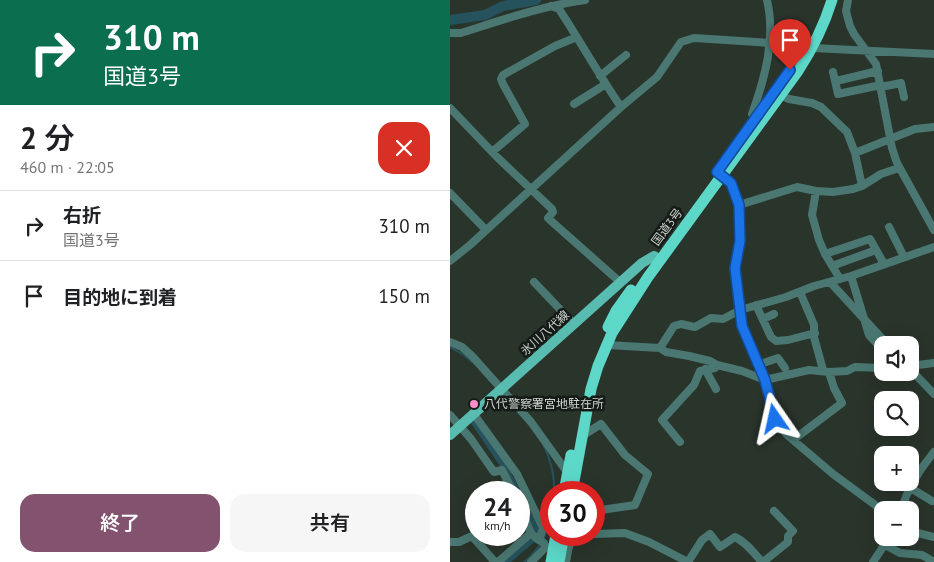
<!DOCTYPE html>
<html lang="ja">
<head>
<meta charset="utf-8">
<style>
  body { margin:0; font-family:"PT Sans","Noto Sans JP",sans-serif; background:#f6f6f6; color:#202124; height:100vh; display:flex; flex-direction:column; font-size:19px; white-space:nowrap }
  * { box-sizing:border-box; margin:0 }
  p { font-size:16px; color:#757577 }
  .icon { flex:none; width:28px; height:28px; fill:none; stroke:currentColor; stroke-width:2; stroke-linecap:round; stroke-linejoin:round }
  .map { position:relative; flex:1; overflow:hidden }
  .sheet { display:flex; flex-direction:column; background:#fff; width:450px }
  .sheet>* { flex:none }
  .guide { background:#0b6e4f; color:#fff; overflow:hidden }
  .fabs { position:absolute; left:424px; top:336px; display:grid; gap:10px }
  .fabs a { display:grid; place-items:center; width:45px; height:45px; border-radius:10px; background:#fff; box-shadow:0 5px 20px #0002; font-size:25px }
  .speed { position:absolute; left:15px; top:481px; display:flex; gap:10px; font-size:25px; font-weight:700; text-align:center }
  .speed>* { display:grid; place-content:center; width:65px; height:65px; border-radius:50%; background:#fff; box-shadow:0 5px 20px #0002; line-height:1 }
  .speed small { font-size:12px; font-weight:400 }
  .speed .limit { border:8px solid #d22; background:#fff; color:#111 }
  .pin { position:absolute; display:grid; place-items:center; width:42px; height:42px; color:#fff; margin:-51px -21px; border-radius:50% 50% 50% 0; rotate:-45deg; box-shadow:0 0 5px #0007 }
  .pin .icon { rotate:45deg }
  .me { position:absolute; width:55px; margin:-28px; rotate:349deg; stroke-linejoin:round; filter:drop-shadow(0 0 4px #0008) }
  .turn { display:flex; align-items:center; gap:18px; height:105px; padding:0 20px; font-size:22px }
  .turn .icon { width:65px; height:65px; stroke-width:2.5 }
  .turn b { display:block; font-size:35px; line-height:42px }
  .round { display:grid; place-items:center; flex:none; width:52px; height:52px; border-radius:15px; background:#f6f6f6 }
  .headline { display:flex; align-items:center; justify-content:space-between; height:85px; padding:0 20px }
  h1 { font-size:30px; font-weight:600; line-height:38px }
  .cta { display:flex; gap:10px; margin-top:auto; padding:10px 20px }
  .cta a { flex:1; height:58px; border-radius:15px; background:#82526e; color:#fff; font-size:20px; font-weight:600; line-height:58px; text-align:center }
  .cta a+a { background:#f6f6f6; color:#202124 }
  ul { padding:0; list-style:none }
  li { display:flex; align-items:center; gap:15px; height:70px; padding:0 20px; border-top:1px solid #e0e0e0 }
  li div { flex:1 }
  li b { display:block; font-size:19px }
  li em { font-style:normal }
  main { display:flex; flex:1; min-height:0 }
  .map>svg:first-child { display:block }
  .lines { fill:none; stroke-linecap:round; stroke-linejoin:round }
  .stream { stroke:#26525d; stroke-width:2 }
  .canal { stroke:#26525d; stroke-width:5.5 }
  .river { stroke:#26525d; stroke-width:10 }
  .minor { stroke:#4a7771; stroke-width:8 }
  .major { stroke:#59bcb0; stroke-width:10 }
  .highway { stroke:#5cd7c8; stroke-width:11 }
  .route-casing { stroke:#114b97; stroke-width:12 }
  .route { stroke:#1a73e8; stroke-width:9 }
  .poi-dot { fill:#fa8fc8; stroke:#151b16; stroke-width:2 }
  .labels { text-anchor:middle; stroke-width:5; stroke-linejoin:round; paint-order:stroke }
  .street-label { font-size:12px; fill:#ced5cf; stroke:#151b16 }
  .poi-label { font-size:12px; fill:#ced5cf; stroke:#151b16; text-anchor:start }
</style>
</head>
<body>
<main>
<section class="sheet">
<div class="guide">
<div class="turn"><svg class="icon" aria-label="right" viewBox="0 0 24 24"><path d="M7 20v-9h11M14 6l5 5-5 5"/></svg><div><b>310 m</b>国道3号</div></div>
</div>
<div class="headline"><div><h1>2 分</h1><p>460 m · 22:05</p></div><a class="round" style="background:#d93025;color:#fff"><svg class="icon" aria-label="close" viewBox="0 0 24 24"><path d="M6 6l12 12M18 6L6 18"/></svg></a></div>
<ul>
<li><svg class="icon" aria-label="right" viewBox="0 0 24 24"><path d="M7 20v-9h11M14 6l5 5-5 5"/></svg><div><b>右折</b><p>国道3号</p></div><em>310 m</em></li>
<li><svg class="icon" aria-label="arrive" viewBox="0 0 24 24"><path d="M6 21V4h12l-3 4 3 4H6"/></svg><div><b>目的地に到着</b></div><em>150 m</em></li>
</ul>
<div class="cta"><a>終了</a><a>共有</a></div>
</section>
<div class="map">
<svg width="484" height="562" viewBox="0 0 484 562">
  <rect width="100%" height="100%" fill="#29342b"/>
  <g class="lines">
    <path class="stream" d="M0,347L14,355L22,362
      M93,444C101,460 105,475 104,492
      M94,540L101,512
      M74,562L80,557L91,544"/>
    <path class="canal" d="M22,420L58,473L68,492
      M57,562L87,536V531L69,494"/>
    <path class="river" d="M0,20L35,15L53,6L86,0"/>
    <path class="minor" d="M398,0L396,11L400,26L404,34L426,64L442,148L447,163L484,230
      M101,6L109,9C130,41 149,75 171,107
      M0,33H11C52,20 92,6 135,0
      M383,72L388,94L431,85
      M150,76L176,55
      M386,81L428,71
      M431,87L451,83L454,97
      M330,95L339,99L362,103L371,107L397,132L405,153
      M124,104L156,84
      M0,108L48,158L102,209L103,212L98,218L100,220L170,282
      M304,118L302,114C315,78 326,38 317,0
      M42,152L75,124L53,84L51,79L53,75L105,46L127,37
      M267,172L281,183L289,205L290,241L285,268L292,326L315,380L325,419L336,434L383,474L432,510
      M412,186L405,153L465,129L484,127
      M366,191L362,215L369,240L375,254
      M0,193L36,230
      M289,205L347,187L366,191L383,192L403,189L412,186L431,174L449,168
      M439,227L454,257
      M0,261L20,245L171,107L207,77L231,42L244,38L321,43L363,48L484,54
      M382,266L426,250
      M401,276L419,335L430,347L432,352
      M390,279L375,254L420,239L434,264
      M84,282L124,324
      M380,282L438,345
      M350,292L364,325V337L373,370
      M306,305L321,337L326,341L338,340L365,333
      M313,319L324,314
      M0,342L12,347L22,356L81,422L117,472
      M157,345L210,348L216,352L239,356L260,361L267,365L292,371L315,380L359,370L379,372L397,371L405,367L432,368
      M210,348L224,326L231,324L245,327L261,318L273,319L290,310L336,297L364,286L401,276L484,247
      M308,365L328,358L335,368
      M460,366L484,363
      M255,369L266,389
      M460,369L484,394
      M23,413L67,474L93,528L89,540
      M0,415L21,439L44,472L52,470L63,492
      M132,436L151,424L175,455L198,474L185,505L144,511
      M343,440L392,403L384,388L379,372
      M230,442L212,420L244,385L250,371L265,368L267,365
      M459,487L482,501
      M69,505L81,533
      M451,510C458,488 469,470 484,452
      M460,531L484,537
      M144,534L175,533L199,542L238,562
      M0,542H9L22,536L45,562
      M435,545L450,553L472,555L484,562
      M118,551L122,535
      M48,562L81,533L87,539L94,543L96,547
      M81,562L96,547L118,551L116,562
      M238,562L252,540L260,534L270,547L285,537C296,542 304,553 312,562
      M313,562L338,542V536L343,531L324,511
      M423,562L439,538"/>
    <path class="major" d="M0,435L192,263L204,256L210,260"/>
    <path class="highway" d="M158,327L166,311L181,290
      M114,492L121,455
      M122,492L141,389L148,366L162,333L198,277L348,71C363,48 374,26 382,0
      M101,562L106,535
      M109,562L114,535"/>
  </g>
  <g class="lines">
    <defs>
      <path id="route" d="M325,419L315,380L292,326L285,268L290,241L289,205L281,183L267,172L340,70"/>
    </defs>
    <use href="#route" class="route-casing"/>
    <use href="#route" class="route"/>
  </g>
  <circle class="poi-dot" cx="24" cy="404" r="5"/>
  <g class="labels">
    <g class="street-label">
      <text transform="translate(217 227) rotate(-53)" y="4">国道3号</text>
      <text transform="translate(95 333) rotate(-42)" y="4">氷川八代線</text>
    </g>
    <g class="poi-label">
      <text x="34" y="408">八代警察署宮地駐在所</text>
    </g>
  </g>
</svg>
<div class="fabs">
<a><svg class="icon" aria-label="sound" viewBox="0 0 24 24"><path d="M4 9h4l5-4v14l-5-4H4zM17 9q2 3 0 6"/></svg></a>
<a><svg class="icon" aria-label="search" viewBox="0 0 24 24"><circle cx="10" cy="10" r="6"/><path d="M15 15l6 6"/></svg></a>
<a>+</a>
<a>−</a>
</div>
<div class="speed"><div>24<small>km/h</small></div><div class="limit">30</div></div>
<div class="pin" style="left:340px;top:70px;background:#d93025"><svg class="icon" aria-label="arrive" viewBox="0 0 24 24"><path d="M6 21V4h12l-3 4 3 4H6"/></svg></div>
<svg class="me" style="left:325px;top:419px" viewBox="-20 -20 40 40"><path d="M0-17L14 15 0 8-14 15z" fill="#1a73e8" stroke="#fff" stroke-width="4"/></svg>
</div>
</main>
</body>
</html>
